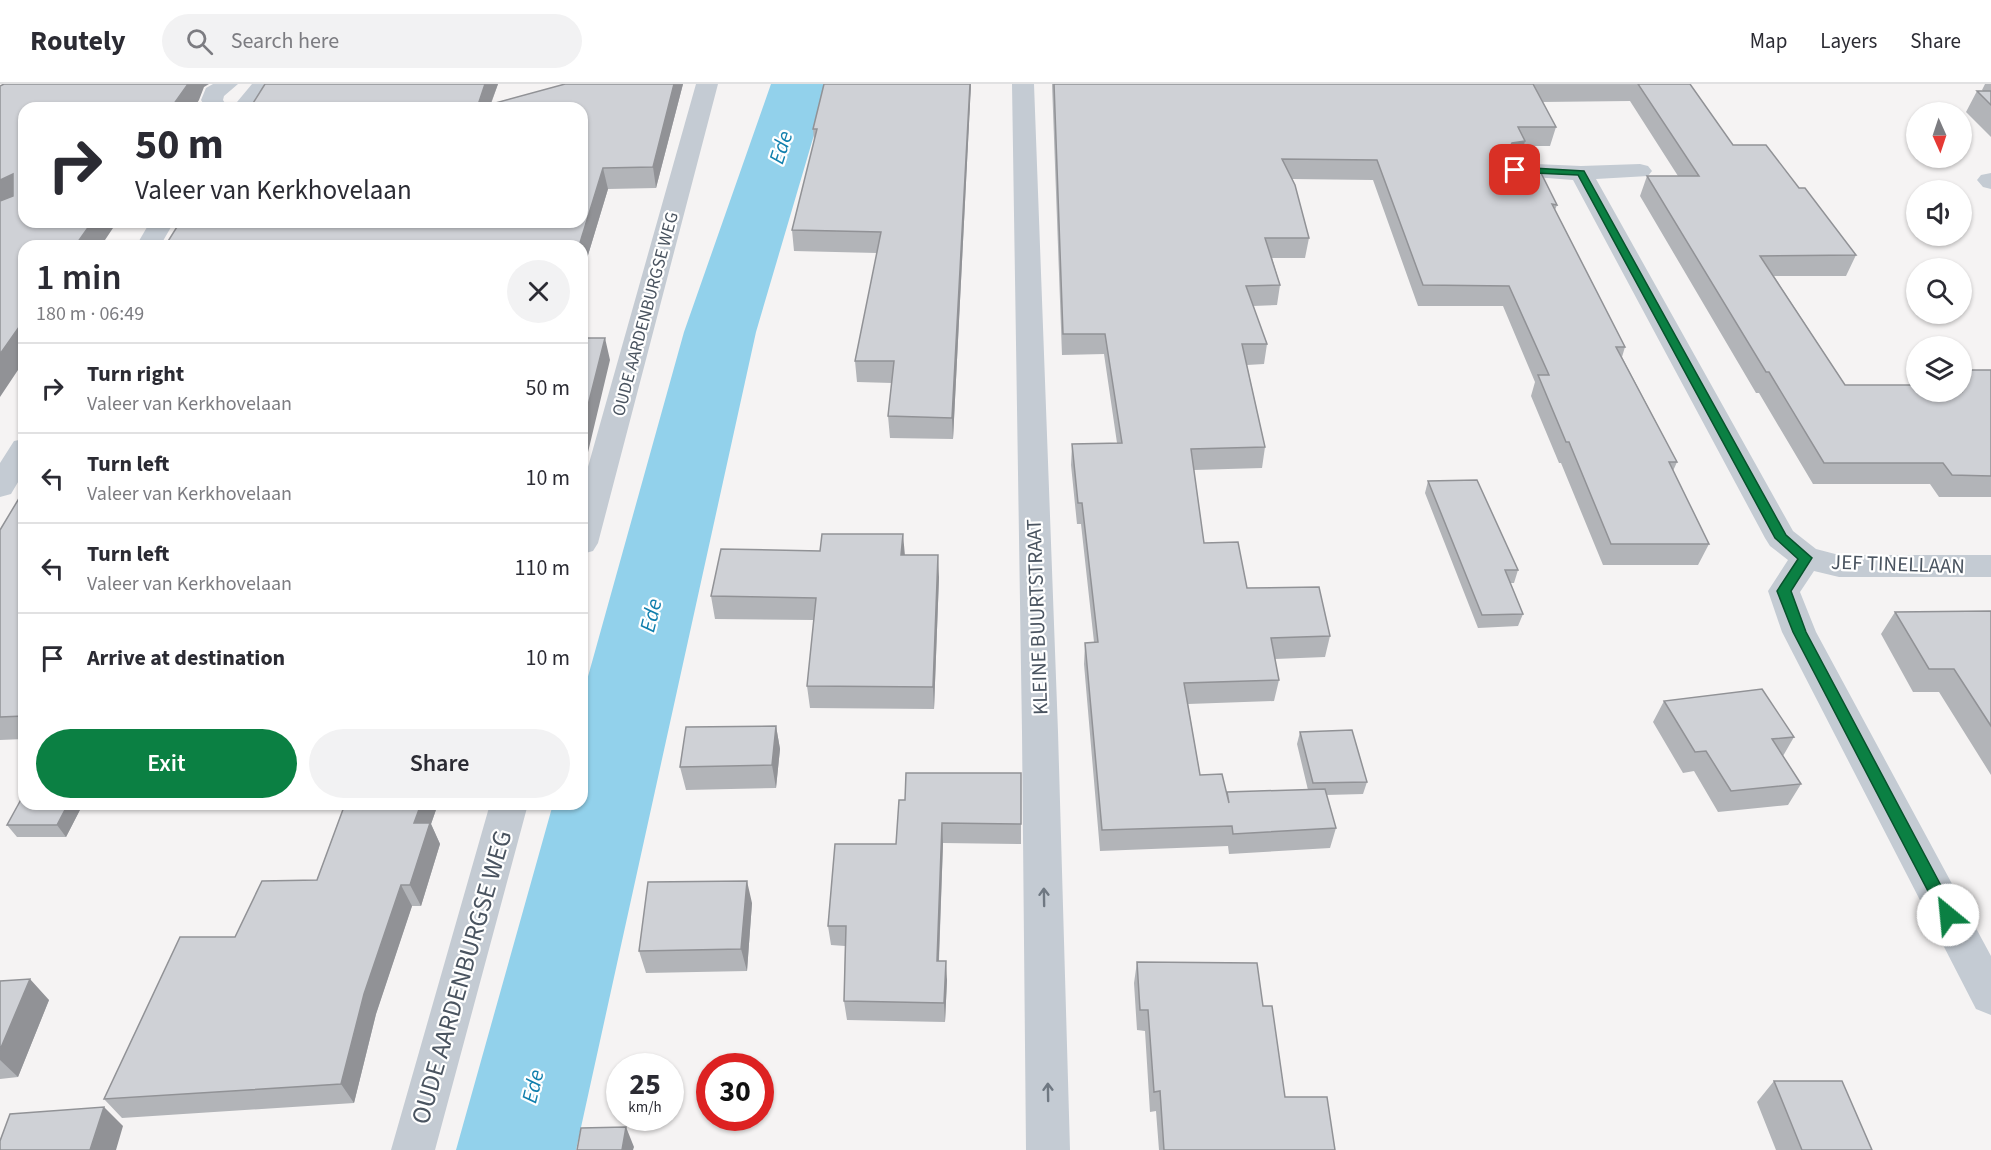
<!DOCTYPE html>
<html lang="en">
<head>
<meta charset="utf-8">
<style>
  body { margin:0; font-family:"Source Sans 3",sans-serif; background:#f2f2f3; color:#2b2b33; height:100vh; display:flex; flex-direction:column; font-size:22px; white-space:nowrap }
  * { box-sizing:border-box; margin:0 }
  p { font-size:20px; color:#7c7c81 }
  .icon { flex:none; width:33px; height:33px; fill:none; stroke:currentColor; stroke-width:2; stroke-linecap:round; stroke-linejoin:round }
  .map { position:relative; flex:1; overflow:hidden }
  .sheet { position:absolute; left:18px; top:156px; width:570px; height:570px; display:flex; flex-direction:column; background:#fff; border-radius:18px; box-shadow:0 2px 4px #0004 }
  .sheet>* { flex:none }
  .hud { position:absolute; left:18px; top:18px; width:570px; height:126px; border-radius:18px; box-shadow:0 2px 4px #0004; background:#fff; color:#2b2b33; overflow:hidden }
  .needle { width:39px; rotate:177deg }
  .buttons { position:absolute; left:1906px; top:18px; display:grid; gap:12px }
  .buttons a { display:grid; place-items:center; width:66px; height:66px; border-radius:50%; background:#fff; box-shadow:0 2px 4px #0004; font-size:30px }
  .speed { position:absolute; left:606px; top:969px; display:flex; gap:12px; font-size:30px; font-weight:700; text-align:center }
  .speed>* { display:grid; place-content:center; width:78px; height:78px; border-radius:50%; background:#fff; box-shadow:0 2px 4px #0004; line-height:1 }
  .speed small { font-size:15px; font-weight:400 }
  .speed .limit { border:9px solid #d22; background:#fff; color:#111 }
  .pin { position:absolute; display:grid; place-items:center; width:51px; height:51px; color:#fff; margin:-26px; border-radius:12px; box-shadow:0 3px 9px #0006 }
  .me { position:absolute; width:66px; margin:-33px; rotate:332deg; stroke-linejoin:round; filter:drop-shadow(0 0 4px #0008) }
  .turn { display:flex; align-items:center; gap:21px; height:126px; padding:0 18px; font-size:27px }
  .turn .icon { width:78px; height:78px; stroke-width:2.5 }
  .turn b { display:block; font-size:42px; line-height:51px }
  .round { display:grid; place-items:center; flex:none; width:63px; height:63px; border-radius:32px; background:#f2f2f3 }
  .overview { display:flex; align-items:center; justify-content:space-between; height:102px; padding:0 18px }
  h1 { font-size:36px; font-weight:600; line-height:45px }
  .action { display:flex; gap:12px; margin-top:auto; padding:12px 18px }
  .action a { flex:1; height:69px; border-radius:36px; background:#0b8043; color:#fff; font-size:24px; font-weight:600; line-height:69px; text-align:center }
  .action a+a { background:#f2f2f3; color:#2b2b33 }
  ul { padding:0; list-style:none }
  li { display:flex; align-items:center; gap:18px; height:90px; padding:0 18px; border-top:2px solid #e1e1e2 }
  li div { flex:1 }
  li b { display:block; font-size:22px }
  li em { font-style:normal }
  header { display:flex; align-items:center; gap:36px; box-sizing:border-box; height:84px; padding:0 30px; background:#fff; border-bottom:2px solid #e1e1e2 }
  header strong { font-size:28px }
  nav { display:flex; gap:33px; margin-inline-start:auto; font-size:21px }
  .search { width:420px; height:54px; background:#f2f2f3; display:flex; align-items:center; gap:15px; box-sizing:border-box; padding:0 21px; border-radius:33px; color:#7c7c81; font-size:22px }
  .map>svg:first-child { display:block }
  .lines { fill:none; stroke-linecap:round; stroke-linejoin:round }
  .river { fill:#92d1eb; fill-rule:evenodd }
  .minor { fill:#c4cbd3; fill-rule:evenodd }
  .tertiary { fill:#c4cbd3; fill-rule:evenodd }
  .wall { fill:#b2b4b8 }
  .shaded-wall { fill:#919296 }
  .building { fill:#cfd1d6; stroke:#919296; stroke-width:1.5 }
  .oneway { stroke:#6f7882 }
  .route { fill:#0b8043; stroke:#07532c; stroke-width:1.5 }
  .labels { text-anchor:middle; stroke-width:4.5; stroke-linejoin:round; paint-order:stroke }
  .far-street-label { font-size:18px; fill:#4a5460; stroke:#fff }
  .street-label { font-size:21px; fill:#4a5460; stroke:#fff }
  .water-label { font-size:22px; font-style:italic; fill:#107fad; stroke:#fff }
  .near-street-label { font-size:26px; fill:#4a5460; stroke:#fff }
</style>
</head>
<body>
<header>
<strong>Routely</strong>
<div class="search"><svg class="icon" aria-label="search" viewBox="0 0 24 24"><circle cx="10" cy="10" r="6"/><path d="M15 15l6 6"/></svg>Search here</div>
<nav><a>Map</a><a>Layers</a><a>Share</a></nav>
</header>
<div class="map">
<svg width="1991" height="1066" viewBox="0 0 1991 1066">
  <rect width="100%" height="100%" fill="#f5f3f3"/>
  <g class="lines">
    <path class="river" d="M771,0H829L756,248L576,1066H456L553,720H582V614L684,248Z"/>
    <path class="minor" d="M696,0H718L598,459L593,467L582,470V404Z
      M1012,0H1034L1058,648L1070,1066H1026L1022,648Z
      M1515,79L1581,82L1640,80L1648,82L1652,87L1648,92L1596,95L1793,447L1816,465L1839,471H1991V493H1839L1814,487L1800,508L1816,548L1991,872V931L1976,925L1782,548L1768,507L1788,476L1770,462L1765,454L1573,96L1507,91L1503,86L1507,81Z
      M1991,89V105L1983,103L1977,96L1981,91Z
      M490,720H528L435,1066H391Z"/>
    <path class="tertiary" d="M213,0H238L224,12L223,16L228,24H206L201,16L206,4Z
      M252,0H275L255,24H232Z
      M150,138H174L160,162H136Z
      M24,355V388L11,410L0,413V379L14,357Z"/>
  </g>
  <path class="wall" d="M265,0H498L491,20L565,0H683L656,104L608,105L582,191V162L250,24Z
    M971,0L953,355L890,354L888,332L892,299L857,298L855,277L877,169L794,167L792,146L814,57L813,45Z
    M1052,0H1690L1733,61L1799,104L1856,171L1846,192H1774L1845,301L1962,308L1991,286V413H1939L1930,400H1813L1759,309H1756L1640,112L1647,92H1678L1630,17L1542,18L1556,43L1550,62H1524L1520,74L1557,121L1555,126L1625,263L1622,273L1677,378L1673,387L1709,460L1698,481H1603L1561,379H1559L1531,312L1535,298L1503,222H1418L1373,96L1292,95L1309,154L1305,174H1272L1280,201L1277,221L1253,222L1267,260L1264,280L1247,281L1265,363L1262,384L1194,386L1204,459L1247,504L1330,552L1325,573L1275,575L1279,596L1274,617L1188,620L1200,691L1227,711V708L1308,706L1297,660L1300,648L1367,698L1363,710L1326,711L1336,744L1330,764L1229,770L1228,762L1100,767L1084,580L1085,559L1094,558L1081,440H1077L1071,381L1072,360L1117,359L1104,270L1062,271Z
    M1985,0H1991V53L1966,28L1977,7H1983L1982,6Z
    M1428,397L1518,486L1514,499H1510L1523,530L1518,542L1478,544L1425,409Z
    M24,406V655L0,656V446Z
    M904,471L939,493L934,625L810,624L807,602L814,536L715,535L711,512Z
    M1991,527V691L1939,608H1913L1881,550L1895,528Z
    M1664,617L1794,653L1783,672L1801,700L1788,721L1718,728L1694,687L1683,689L1653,638Z
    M776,642L780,665L776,704L686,706L680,683Z
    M899,716L1021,740V760L943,759L939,877L947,896L945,938L847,936L844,917L845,862L831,861L828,842L896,760Z
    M24,720H83L66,753H17L7,741Z
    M325,720H438L431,740L440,760L421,822H412L376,930L354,1019L122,1034L104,1015L235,853L317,796L343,725H328Z
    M752,819L747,887L646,889L639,867Z
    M1137,878L1263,922L1285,1013L1335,1066H1159L1156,1027L1150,1028L1145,947L1137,946L1134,899Z
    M0,897L49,916L18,993L0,995Z
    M1774,997L1872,1066H1776L1757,1018Z"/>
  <path class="shaded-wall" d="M188,0H209L204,3L199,16L194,24H171Z
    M485,0H498L489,24H477Z
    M674,0H683L656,104L653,83Z
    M970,0H971L953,355L952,334Z
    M1525,57L1520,77L1506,79L1507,68L1512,59Z
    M603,84L608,105L582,191V162H579Z
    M13,90L24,111L0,123V96Z
    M92,138H117L101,162H75Z
    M24,236V277L0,313V270Z
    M605,254L610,276L584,385L582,378V345Z
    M903,450L905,472L901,471Z
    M938,471L939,493L934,625L933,603Z
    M776,642L780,665L776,704L772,681Z
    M68,720H83L66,753L57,741Z
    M421,720H438L431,740L440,760L421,822L410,801L414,739Z
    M942,739L943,759L938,896L937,877Z
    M747,797L752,819L747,887L741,865Z
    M401,801L412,822L376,930L354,1019L341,1000L364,910Z
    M946,877L947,896L945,938L944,919Z
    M30,895L49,916L18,993L0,976V966Z
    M104,1023L123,1042L116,1066H90Z
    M626,1043L634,1063L633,1066H622Z"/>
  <path class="building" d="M4,0H188L171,24H24V138H92L75,162H24V236L0,270V117L13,112V90L0,96V2Z
    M265,0H485L477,24L565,0H674L653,83L603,84L579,162H165L180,138H582V24H250Z
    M824,0H970L952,334L888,332L894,277H855L881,148L792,146L817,45H813Z
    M1054,0H1533L1556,43H1518L1525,57L1512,59L1507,68L1512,74L1534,75L1557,121L1552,120L1625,263H1616L1677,378H1669L1709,460H1611L1569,358H1566L1538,291H1549L1509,202L1423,201L1377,76L1282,75L1295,101L1309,154H1265L1280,201L1246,202L1267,260H1242L1265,363L1191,365L1204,459L1238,458L1247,504L1319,503L1330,552L1271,554L1279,596L1184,599L1200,691L1222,690L1229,719L1227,708L1325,705L1336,744L1233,750L1232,742L1102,746L1085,559L1098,558L1082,419H1078L1072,360L1122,359L1105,250H1063Z
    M1638,0H1690L1733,61H1766L1799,104H1805L1856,171L1760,172L1845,301H1917V308H1962V286H1991V392L1952,391L1943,379H1824L1769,288H1766L1647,92H1699Z
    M1977,7H1991V21Z
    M582,254H605L582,345Z
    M1477,396L1518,486H1505L1523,530L1482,531L1428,397Z
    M24,406V632L0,633V446Z
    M822,450H903L901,471H938L933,603L807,602L816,514L711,512L721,465L820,467Z
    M1991,527V642L1954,585H1929L1895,528Z
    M1762,605L1794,653L1772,655L1801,700L1731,707L1706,667L1695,668L1664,617Z
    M776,642L772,681L680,683L686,643Z
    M1352,646L1367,698L1313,699L1300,648Z
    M906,689H1021V740L942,739L937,877H946L944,919L844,917L846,842H828L835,760H896L899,716H905Z
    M24,710V720H68L57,741H7Z
    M345,720H421L414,739H430L410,801H401L364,910L341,1000L104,1015L180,853H235L262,797L317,796Z
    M747,797L741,865L639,867L648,798Z
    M1137,878L1257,879L1263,922H1272L1285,1013H1327L1335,1066H1164L1160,1007L1154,1008L1148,926H1140Z
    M30,895L0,966V897Z
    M1774,997H1842L1872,1066H1802Z
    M104,1023L90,1066H0V1057L10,1030Z
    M626,1043L622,1066H577L581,1044Z"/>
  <defs><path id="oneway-shaft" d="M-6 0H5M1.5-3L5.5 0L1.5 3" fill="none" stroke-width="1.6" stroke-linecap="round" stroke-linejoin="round" transform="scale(1.5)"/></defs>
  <g class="oneway">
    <use href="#oneway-shaft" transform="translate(1044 813) rotate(-91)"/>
    <use href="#oneway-shaft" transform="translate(1048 1008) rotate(-91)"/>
  </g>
  <path class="route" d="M1515,83L1584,87L1786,451L1812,474L1791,507L1806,548L1954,826L1957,831L1954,836L1948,838L1943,836L1793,548L1777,507L1798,475L1775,454L1578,91L1511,88L1510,86Z"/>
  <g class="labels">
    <g class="far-street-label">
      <text transform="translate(645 230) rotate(-75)" y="6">OUDE AARDENBURGSE WEG</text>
    </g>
    <g class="street-label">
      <text transform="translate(1898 480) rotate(2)" y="7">JEF TINELLAAN</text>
      <text transform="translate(1037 533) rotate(-92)" y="7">KLEINE BUURTSTRAAT</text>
    </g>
    <g class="water-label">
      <text transform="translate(780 63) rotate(-72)" y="8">Ede</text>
      <text transform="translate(650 531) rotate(-76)" y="8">Ede</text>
      <text transform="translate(532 1002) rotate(-76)" y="8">Ede</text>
    </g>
    <g class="near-street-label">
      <text transform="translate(461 893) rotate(-74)" y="9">OUDE AARDENBURGSE WEG</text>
    </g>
  </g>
</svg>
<div class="buttons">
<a><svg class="needle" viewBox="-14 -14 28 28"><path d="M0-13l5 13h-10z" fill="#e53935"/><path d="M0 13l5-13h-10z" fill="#7c7c81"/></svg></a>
<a><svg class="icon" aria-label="sound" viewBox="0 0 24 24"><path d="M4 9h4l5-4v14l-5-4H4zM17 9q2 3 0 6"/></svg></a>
<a><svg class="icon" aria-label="search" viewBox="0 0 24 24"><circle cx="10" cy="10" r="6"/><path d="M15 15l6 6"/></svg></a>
<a><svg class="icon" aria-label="layers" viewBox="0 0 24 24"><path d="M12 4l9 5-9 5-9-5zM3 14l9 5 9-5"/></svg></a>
</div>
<div class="speed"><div>25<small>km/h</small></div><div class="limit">30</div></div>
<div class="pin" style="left:1515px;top:86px;background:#d93025"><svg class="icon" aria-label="arrive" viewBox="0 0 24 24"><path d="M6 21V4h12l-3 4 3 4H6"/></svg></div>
<svg class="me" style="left:1948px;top:831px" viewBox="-20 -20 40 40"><circle r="19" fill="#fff"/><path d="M0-13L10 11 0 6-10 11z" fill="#0b8043"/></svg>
<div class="hud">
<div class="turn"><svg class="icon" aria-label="right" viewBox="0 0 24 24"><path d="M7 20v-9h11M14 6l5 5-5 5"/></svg><div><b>50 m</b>Valeer van Kerkhovelaan</div></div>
</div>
<section class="sheet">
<div class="overview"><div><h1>1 min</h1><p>180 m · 06:49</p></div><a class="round"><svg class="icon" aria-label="close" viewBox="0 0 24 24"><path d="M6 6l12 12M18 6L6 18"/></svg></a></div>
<ul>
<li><svg class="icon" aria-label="right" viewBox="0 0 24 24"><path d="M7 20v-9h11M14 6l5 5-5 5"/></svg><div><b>Turn right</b><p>Valeer van Kerkhovelaan</p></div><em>50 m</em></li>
<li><svg class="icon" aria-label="left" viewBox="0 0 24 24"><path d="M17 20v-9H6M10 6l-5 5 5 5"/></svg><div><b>Turn left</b><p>Valeer van Kerkhovelaan</p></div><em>10 m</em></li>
<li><svg class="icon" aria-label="left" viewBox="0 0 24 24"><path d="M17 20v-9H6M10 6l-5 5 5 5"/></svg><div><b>Turn left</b><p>Valeer van Kerkhovelaan</p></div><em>110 m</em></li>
<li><svg class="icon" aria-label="arrive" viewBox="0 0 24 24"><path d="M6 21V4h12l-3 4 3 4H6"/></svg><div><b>Arrive at destination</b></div><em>10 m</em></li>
</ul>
<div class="action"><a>Exit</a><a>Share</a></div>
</section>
</div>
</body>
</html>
